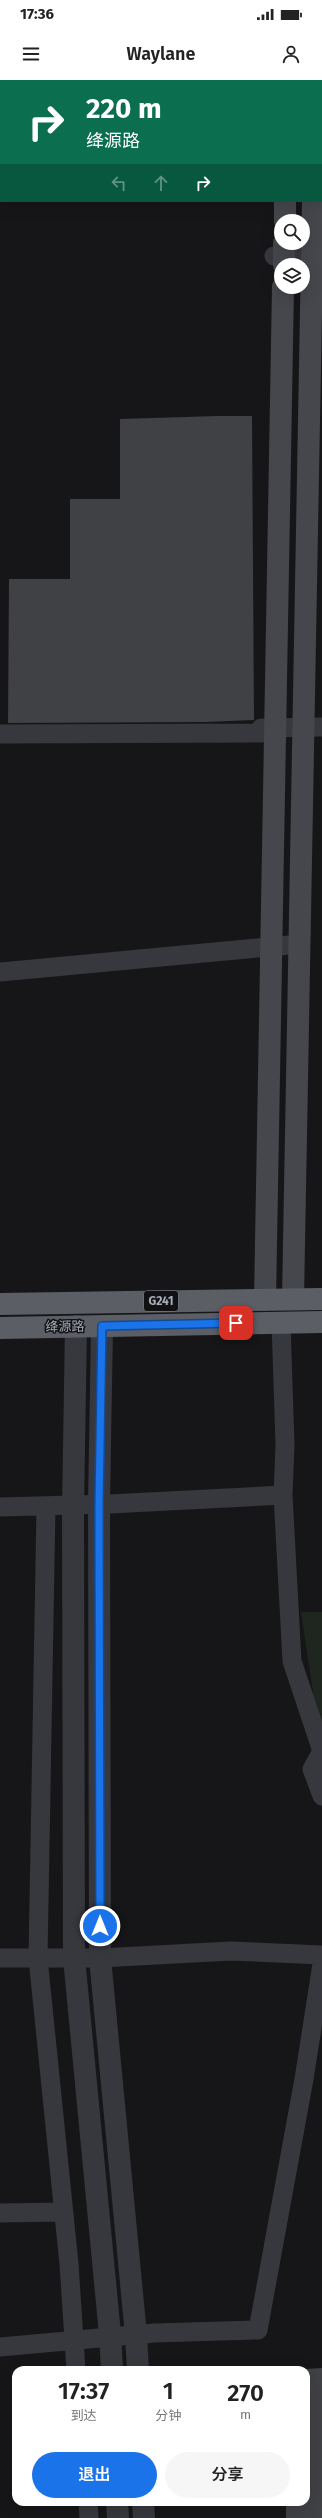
<!DOCTYPE html>
<html lang="zh">
<head>
<meta charset="utf-8">
<style>
  body { margin:0; font-family:"Fira Sans","Noto Sans SC",sans-serif; background:#f6f6f6; color:#222; height:100vh; display:flex; flex-direction:column; font-size:15px; white-space:nowrap }
  * { box-sizing:border-box; margin:0 }
  p { font-size:13px; color:#767676 }
  .icon { flex:none; width:22px; height:22px; fill:none; stroke:currentColor; stroke-width:2; stroke-linecap:round; stroke-linejoin:round }
  .map { position:relative; flex:1; overflow:hidden }
  .details { position:absolute; left:12px; top:2286px; width:298px; height:140px; display:flex; flex-direction:column; background:#fff; border-radius:12px; box-shadow:0 4px 16px #0002 }
  .details>* { flex:none }
  .hud { position:absolute; left:0px; top:0px; width:322px; height:122px; box-shadow:0 4px 16px #0002; background:#0b6e4f; color:#fff; overflow:hidden }
  .buttons { position:absolute; left:274px; top:134px; display:grid; gap:8px }
  .buttons a { display:grid; place-items:center; width:36px; height:36px; border-radius:50%; background:#fff; box-shadow:0 4px 16px #0002; font-size:20px }
  .pin { position:absolute; display:grid; place-items:center; width:34px; height:34px; color:#fff; margin:-17px; border-radius:8px; box-shadow:0 2px 6px #0006 }
  .me { position:absolute; width:44px; margin:-22px; rotate:0deg; stroke-linejoin:round; filter:drop-shadow(0 0 3px #0008) }
  .turn { display:flex; align-items:center; gap:14px; height:84px; padding:0 20px; font-size:18px }
  .turn .icon { width:52px; height:52px; stroke-width:2.5 }
  .turn b { display:block; font-size:28px; line-height:34px }
  .lanes { display:flex; align-items:center; height:38px; padding:0 20px; background:#0003; justify-content:center; gap:20px; direction:ltr }
  .lanes .off { opacity:.35 }
  .eta { display:flex; justify-content:space-evenly; align-items:center; height:68px; text-align:center }
  .eta b { font-size:24px; font-weight:600; line-height:28px }
  .primary-button { display:flex; gap:8px; margin-top:auto; padding:8px 20px }
  .primary-button a { flex:1; height:46px; border-radius:24px; background:#1a73e8; color:#fff; font-size:16px; font-weight:600; line-height:46px; text-align:center }
  .primary-button a+a { background:#f6f6f6; color:#222 }
  .status { display:flex; justify-content:space-between; align-items:center; height:28px; padding:0 20px; background:#fff; direction:ltr }
  .status svg { height:11px; fill:currentColor }
  header { display:flex; justify-content:space-between; align-items:center; height:52px; padding:0 20px; background:#fff; font-size:18px; font-weight:600 }
  .map>svg:first-child { display:block }
  .green { fill:#1e261f }
  .building { fill:#404145 }
  .lines { fill:none; stroke-linecap:round; stroke-linejoin:round }
  .minor { stroke:#37383d; stroke-width:19 }
  .tertiary { stroke:#37383d; stroke-width:22 }
  .secondary { stroke:#45474d; stroke-width:22 }
  .trunk { stroke:#5b5e65; stroke-width:22 }
  .route-casing { stroke:#114b97; stroke-width:10 }
  .route { stroke:#1a73e8; stroke-width:7 }
  .labels { text-anchor:middle; stroke-width:3; stroke-linejoin:round; paint-order:stroke }
  .shield { fill:#111113; stroke:#7b7e86; stroke-width:1 }
  .shield-label { font-size:12px; font-weight:bold; fill:#a8adb8 }
  .street-label { font-size:13px; fill:#a8adb8; stroke:#111113 }
</style>
</head>
<body>
<div class="status"><b>17:36</b><svg viewBox="0 0 49 12"><path d="M0 12V9h3v3zM5 12V6h3v6zM10 12V3h3v9zM15 12V0h3v12zM26 1h20v11H26zM47 4h2v5h-2z"/></svg></div>
<header><svg class="icon" aria-label="menu" viewBox="0 0 24 24"><path d="M4 6h16M4 12h16M4 18h16"/></svg>Waylane<svg class="icon" aria-label="person" viewBox="0 0 24 24"><circle cx="12" cy="8" r="4"/><path d="M4 21q1-7 8-7t8 7"/></svg></header>
<div class="map">
<svg width="322" height="2438" viewBox="0 0 322 2438">
  <rect width="100%" height="100%" fill="#161618"/>
  <path class="green" d="M301,1532H322V1672Z"/>
  <path class="building" d="M217,336H252L254,640L205,642L8,643L9,499H70V419H120V339Z
    M322,2288V2438H286V2422H306V2289Z"/>
  <g class="lines">
    <path class="minor" d="M274,176L322,172
      M261,648L322,647
      M0,654L261,653
      M0,892L300,864
      M281,1242L285,1365L283,1415L292,1581L322,1671L312,1689L322,1716
      M46,1426L38,1878L69,2184L76,2290
      M0,1427L110,1424L283,1415
      M0,1878H100L231,1871L322,1875
      M0,2133L64,2132
      M0,2267L154,2253L258,2250L304,1999L322,1884
      M88,2422L89,2438"/>
    <path class="tertiary" d="M76,1246L73,1429L74,1878L110,2254L112,2290
      M102,1246L99,1425L100,1878L136,2255L138,2290
      M117,2422L118,2438
      M143,2422L144,2438"/>
    <path class="secondary" d="M287,1V0
      M315,1V0
      M285,141V121
      M284,185V163
      M293,1219L313,121
      M265,1220L283,207"/>
    <path class="trunk" d="M0,1224L322,1219
      M0,1248L322,1242"/>
  </g>
  <g class="lines">
    <defs>
      <path id="route" d="M100,1846L99,1424L102,1246L236,1243"/>
    </defs>
    <use href="#route" class="route-casing"/>
    <use href="#route" class="route"/>
  </g>
  <g class="labels">
    <rect class="shield" x="144" y="1211" width="34" height="20" rx="3"/>
    <g class="shield-label">
      <text x="161" y="1225">G241</text>
    </g>
    <g class="street-label">
      <text transform="translate(65 1246) rotate(-1)" y="5">绛源路</text>
    </g>
  </g>
</svg>
<div class="buttons">
<a><svg class="icon" aria-label="search" viewBox="0 0 24 24"><circle cx="10" cy="10" r="6"/><path d="M15 15l6 6"/></svg></a>
<a><svg class="icon" aria-label="layers" viewBox="0 0 24 24"><path d="M12 4l9 5-9 5-9-5zM3 14l9 5 9-5"/></svg></a>
</div>
<div class="pin" style="left:236px;top:1243px;background:#d93025"><svg class="icon" aria-label="arrive" viewBox="0 0 24 24"><path d="M6 21V4h12l-3 4 3 4H6"/></svg></div>
<svg class="me" style="left:100px;top:1846px" viewBox="-20 -20 40 40"><circle r="17" fill="#1a73e8" stroke="#fff" stroke-width="3"/><path d="M0-11L8 9 0 5-8 9z" fill="#fff"/></svg>
<div class="hud">
<div class="turn"><svg class="icon" aria-label="right" viewBox="0 0 24 24"><path d="M7 20v-9h11M14 6l5 5-5 5"/></svg><div><b>220 m</b>绛源路</div></div>
<div class="lanes"><svg class="icon off" aria-label="left" viewBox="0 0 24 24"><path d="M17 20v-9H6M10 6l-5 5 5 5"/></svg><svg class="icon off" aria-label="ahead" viewBox="0 0 24 24"><path d="M12 20V5M6 11l6-6 6 6"/></svg><svg class="icon" aria-label="right" viewBox="0 0 24 24"><path d="M7 20v-9h11M14 6l5 5-5 5"/></svg></div>
</div>
<section class="details">
<div class="eta">
<div><b>17:37</b><p>到达</p></div>
<div><b>1</b><p>分钟</p></div>
<div><b>270</b><p>m</p></div>
</div>
<div class="primary-button"><a>退出</a><a>分享</a></div>
</section>
</div>
</body>
</html>
